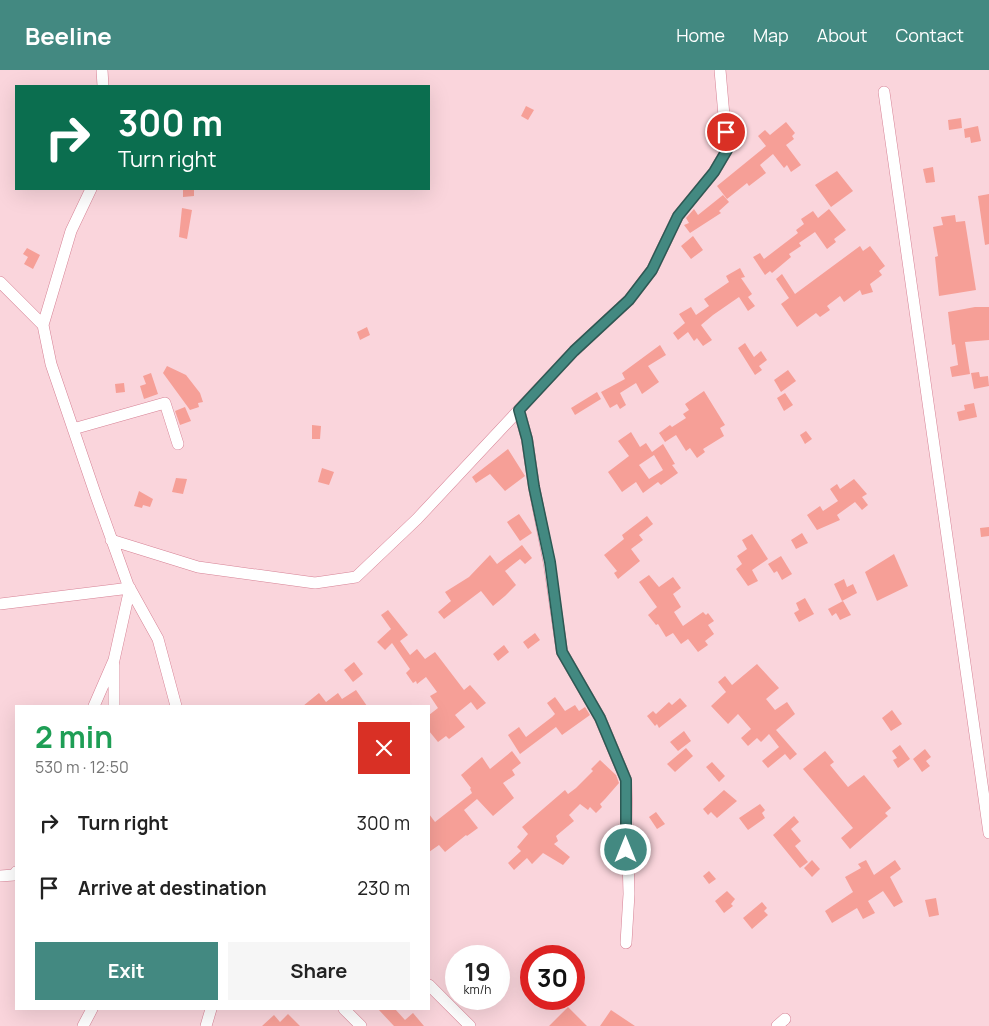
<!DOCTYPE html>
<html lang="en">
<head>
<meta charset="utf-8">
<style>
  body { margin:0; font-family:Manrope,sans-serif; background:#f6f6f6; color:#222; height:100vh; display:flex; flex-direction:column; font-size:19px; white-space:nowrap }
  * { box-sizing:border-box; margin:0 }
  p { font-size:16px; color:#767676 }
  .icon { flex:none; width:28px; height:28px; fill:none; stroke:currentColor; stroke-width:2; stroke-linecap:round; stroke-linejoin:round }
  .map { position:relative; flex:1; overflow:hidden }
  .side { position:absolute; left:15px; top:635px; width:415px; height:305px; display:flex; flex-direction:column; background:#fff; border-radius:0px; box-shadow:0 5px 20px #0002 }
  .side>* { flex:none }
  .guide { position:absolute; left:15px; top:15px; width:415px; height:105px; border-radius:0px; box-shadow:0 5px 20px #0002; background:#0b6e4f; color:#fff; overflow:hidden }
  .speed { position:absolute; left:445px; top:875px; display:flex; gap:10px; font-size:25px; font-weight:700; text-align:center }
  .speed>* { display:grid; place-content:center; width:65px; height:65px; border-radius:50%; background:#fff; box-shadow:0 5px 20px #0002; line-height:1 }
  .speed small { font-size:12px; font-weight:400 }
  .speed .limit { border:8px solid #d22; background:#fff; color:#111 }
  .pin { position:absolute; display:grid; place-items:center; width:42px; height:42px; color:#fff; margin:-21px; border:2px solid #fff; border-radius:50%; box-shadow:0 1px 5px #0007 }
  .me { position:absolute; width:55px; margin:-28px; rotate:0deg; stroke-linejoin:round; filter:drop-shadow(0 0 4px #0008) }
  .turn { display:flex; align-items:center; gap:18px; height:105px; padding:0 20px; font-size:22px }
  .turn .icon { width:65px; height:65px; stroke-width:2.5 }
  .turn b { display:block; font-size:35px; line-height:42px }
  .round { display:grid; place-items:center; flex:none; width:52px; height:52px; border-radius:0px; background:#f6f6f6 }
  .overview { display:flex; align-items:center; justify-content:space-between; height:85px; padding:0 20px }
  h1 { font-size:30px; font-weight:700; line-height:38px; color:#1e9e55 }
  .button { display:flex; gap:10px; margin-top:auto; padding:10px 20px }
  .button a { flex:1; height:58px; border-radius:0px; background:#438981; color:#fff; font-size:20px; font-weight:700; line-height:58px; text-align:center }
  .button a+a { background:#f6f6f6; color:#222 }
  ul { padding:0; list-style:none }
  li { display:flex; align-items:center; gap:15px; height:65px; padding:0 20px }
  li div { flex:1 }
  li b { display:block; font-size:19px }
  li em { font-style:normal }
  header { display:flex; align-items:center; gap:30px; box-sizing:border-box; height:70px; padding:0 25px; background:#438981; color:#fff }
  header strong { font-size:24px }
  nav { display:flex; gap:28px; margin-inline-start:auto; font-size:18px }
  .map>svg:first-child { display:block }
  .building { fill:#f69f97; fill-rule:evenodd }
  .lines { fill:none; stroke-linecap:round; stroke-linejoin:round }
  .minor-casing { stroke:#d68295; stroke-width:12 }
  .minor { stroke:#fff; stroke-width:11 }
  .route-casing { stroke:#2c5954; stroke-width:12 }
  .route { stroke:#438981; stroke-width:9 }
</style>
</head>
<body>
<header>
<strong>Beeline</strong>
<nav><a>Home</a><a>Map</a><a>About</a><a>Contact</a></nav>
</header>
<div class="map">
<svg width="989" height="956" viewBox="0 0 989 956">
  <rect width="100%" height="100%" fill="#fad5dc"/>
  <path class="building" d="M526,36L534,40L528,50L521,46Z
    M961,48L962,58L949,60L948,50Z
    M786,52L795,63L792,66L794,69L786,75L801,95L791,102L787,95L784,98L773,84L760,95L766,103L749,116L747,113L727,129L717,116L766,76L758,66L765,60L770,65Z
    M978,56L981,71L971,73L970,67L965,68L964,59Z
    M933,97L935,112L926,113L923,99Z
    M837,101L853,121L831,137L815,115Z
    M183,119H194V126L183,127Z
    M989,124V174L985,175L978,126Z
    M723,125L729,132L719,141L721,143L690,163L684,155L689,153L686,148L694,139L698,145Z
    M182,138L192,140L187,169L179,167Z
    M829,139L846,160L834,169L836,172L827,179L815,162L799,173L801,176L789,184L791,187L772,203L770,201L765,205L753,187L760,183L764,189L798,163L796,160L804,154L801,149L813,141L818,148Z
    M955,145L956,152L965,151L976,220L939,226L935,187L938,186L933,157L943,155L941,147Z
    M693,166L703,180L691,189L681,176Z
    M860,176L863,181L870,176L885,196L879,201L882,205L870,214L873,222L862,225L860,220L844,232L840,226L827,236L830,240L820,247L816,243L797,257L781,234L789,228L776,209L782,204L795,224Z
    M27,178L40,185L33,199L24,194L28,187L23,184Z
    M740,198L745,207L741,208L752,224L748,227L755,236L748,241L739,227L713,245L701,255L712,270L703,276L697,268L694,271L688,262L678,270L673,263L685,253L679,244L691,237L696,245L709,236L704,229L729,212L726,206Z
    M975,237H989V270L965,272L970,304L952,307L950,297L958,295L955,274L952,275L948,242Z
    M367,257L370,265L360,270L357,262Z
    M745,273L754,287L761,281L767,290L759,296L762,300L755,305L738,278Z
    M660,275L666,285L648,296L659,312L642,324L636,313L620,323L626,335L620,339L617,334L610,338L601,322L625,309L622,303Z
    M167,296L186,305L200,323L203,332L198,333L199,337L190,340L163,303Z
    M788,300L796,311L781,322L774,310Z
    M979,302L980,307L988,306L989,316L974,319L971,303Z
    M151,303L158,324L144,329L140,316L146,314L143,306Z
    M124,313L125,322L116,323L115,314Z
    M704,321L725,355L720,358L724,366L703,379L705,382L697,388L690,378L686,381L676,365L665,372L659,363L670,355L672,357L686,348L683,344L689,340L685,334Z
    M597,322L601,329L575,345L571,338Z
    M785,323L793,335L784,341L777,328Z
    M974,333L977,347L959,351L957,342L965,340L964,335Z
    M185,337L191,351L180,355L175,341Z
    M312,355L321,356L320,369H312Z
    M806,361L812,369L805,374L800,365Z
    M631,362L640,377L646,373L652,382L663,374L675,394L672,395L678,403L661,415L658,412L643,423L636,412L622,422L608,402L629,386L618,371ZM654,385L663,400L649,409L639,395Z
    M508,379L525,406L505,421L490,404L476,413L472,407Z
    M322,398L334,402L329,415L318,412Z
    M176,408L187,409L183,424L172,422Z
    M854,409L867,424L862,427L868,435L862,440L855,432L837,445L840,450L817,460L807,445L820,436L823,441L838,431L830,419L837,414L840,419Z
    M139,421L153,429L150,437L143,435L142,438L134,436Z
    M519,444L532,463L520,471L507,452Z
    M647,446L653,454L639,465L643,470L631,479L640,491L618,509L614,503L617,501L604,485L624,469L622,465Z
    M989,457V466L981,467L980,458Z
    M802,463L808,473L796,479L791,470Z
    M752,464L768,489L752,500L758,511L748,516L736,499L742,494L737,486L747,479L742,470Z
    M522,475L532,488L525,494L520,489L505,501L516,515L505,526L493,536L481,521L444,549L438,542L451,531L445,522L469,507L490,485L497,494Z
    M894,484L908,516L877,531L865,502Z
    M781,486L792,504L782,510L777,501L774,503L768,494Z
    M649,505L659,517L673,507L681,518L673,524L681,537L674,542L683,556L703,542L706,545L708,543L714,551L708,555L714,564L705,571L708,575L698,582L688,569L681,574L673,563L666,567L658,554L656,555L648,545L657,537L639,512Z
    M844,509L847,517L853,514L857,523L842,531L834,514Z
    M805,528L814,544L799,552L794,543L799,540L796,533Z
    M843,531L851,545L840,550L836,543L832,546L828,539Z
    M388,540L408,565L400,571L410,585L417,579L425,589L435,582L464,620L470,615L486,633L477,640L471,632L455,645L465,657L449,669L446,666L438,672L429,661V645L438,638L430,626L437,622L426,607L417,614L416,611L413,613L406,603L410,599L392,573L385,580L377,572L391,559L381,545Z
    M535,563L540,570L528,579L523,572Z
    M504,575L509,582L498,591L493,584Z
    M354,592L363,604L353,612L344,600Z
    M757,594L779,618L766,629L775,640L787,632L795,644L776,660L797,684L790,690L785,684L768,698L762,691L779,677L769,664L761,672L757,668L748,676L741,668L751,659L738,644L728,654L711,636L726,622L718,612L725,606L732,615Z
    M356,620L367,636H303L319,623L326,632L338,623L342,629Z
    M555,627L565,641L575,635L579,641L585,637L590,645L562,665L556,657L520,684L508,665L519,657L526,667L552,647L555,644L547,633Z
    M680,628L687,636L659,658L657,654L655,656L647,646L653,641L656,644L669,632L672,635Z
    M892,640L902,654L891,661L882,648Z
    M684,661L691,671L678,681L670,672Z
    M900,675L910,689L898,698L893,690L897,688L892,681Z
    M686,678L693,686L675,702L667,694Z
    M925,679L931,687L926,691L930,696L922,702L913,689Z
    M512,681L521,693L512,700L515,705L503,713L514,728L493,746L477,729L464,740L478,758L467,766L466,765L445,782L439,775L429,782V744L435,752L472,723L470,719L471,718L461,705L482,687L490,699Z
    M825,681L834,692L830,695L848,717L864,705L891,738L885,743L888,746L850,779L841,768L853,758L803,699Z
    M600,690L616,705L619,713L605,729L600,734L602,737L596,743L590,737L588,740L580,734L569,745L574,751L556,766L558,771L554,774L570,787L563,795L543,783L532,794L527,788L514,800L508,793L521,781L517,777L528,764L522,757L565,720L568,724L576,718L593,701L591,699Z
    M712,692L725,706L719,712L706,697Z
    M724,720L737,731L717,748L711,742L708,745L703,739Z
    M760,734L765,740L762,743L765,748L748,760L739,748Z
    M656,742L665,754L657,759L649,747Z
    M794,746L799,752L791,759L801,771L795,776L808,792L800,798L773,765Z
    M812,790L820,799L812,807L804,798Z
    M866,790L874,805L895,790L901,799L890,807L903,832L894,837L883,821L868,831L875,843L863,849L857,838L832,853L825,841L853,822L845,807L861,798L858,794Z
    M709,801L716,809L709,814L703,806Z
    M727,821L735,829L731,834L733,836L724,843L715,831Z
    M936,828L939,845L929,847L925,830Z
    M762,832L767,838L764,841L768,845L752,859L743,848Z
    M568,937L587,956H549Z
    M378,939H395L405,950L413,943L424,956H394Z
    M611,940L635,956H600Z
    M288,944L300,956H262L274,945L280,952Z"/>
  <g class="lines">
    <defs>
      <path id="minor" d="M102,0L103,16
        M884,22L989,763
        M0,212L43,255L51,294L96,426L128,515L158,569L176,636
        M43,255L71,161L91,119
        M519,340L527,369L534,417L549,492L562,582L600,648L626,710L629,824L626,873
        M73,359L165,333L178,374
        M111,470L198,497L315,513L356,507L417,449L574,281L629,230L652,200L678,146L714,102L727,80L720,0
        M0,534L130,518L114,590L94,636
        M114,636V595
        M0,806L14,805L16,802
        M429,915L470,956
        M344,939L361,956
        M83,956L92,939
        M206,956L211,939
        M777,956L785,949"/>
    </defs>
    <use href="#minor" class="minor-casing"/>
    <use href="#minor" class="minor"/>
  </g>
  <g class="lines">
    <defs>
      <path id="route" d="M626,780V710L600,648L562,582L550,492L534,417L527,369L519,340L574,281L629,230L652,200L678,146L714,102L727,80L726,62"/>
    </defs>
    <use href="#route" class="route-casing"/>
    <use href="#route" class="route"/>
  </g>
</svg>
<div class="speed"><div>19<small>km/h</small></div><div class="limit">30</div></div>
<div class="pin" style="left:726px;top:62px;background:#d93025"><svg class="icon" aria-label="arrive" viewBox="0 0 24 24"><path d="M6 21V4h12l-3 4 3 4H6"/></svg></div>
<svg class="me" style="left:626px;top:780px" viewBox="-20 -20 40 40"><circle r="17" fill="#438981" stroke="#fff" stroke-width="3"/><path d="M0-11L8 9 0 5-8 9z" fill="#fff"/></svg>
<div class="guide">
<div class="turn"><svg class="icon" aria-label="right" viewBox="0 0 24 24"><path d="M7 20v-9h11M14 6l5 5-5 5"/></svg><div><b>300 m</b>Turn right</div></div>
</div>
<section class="side">
<div class="overview"><div><h1>2 min</h1><p>530 m · 12:50</p></div><a class="round" style="background:#d93025;color:#fff"><svg class="icon" aria-label="close" viewBox="0 0 24 24"><path d="M6 6l12 12M18 6L6 18"/></svg></a></div>
<ul>
<li><svg class="icon" aria-label="right" viewBox="0 0 24 24"><path d="M7 20v-9h11M14 6l5 5-5 5"/></svg><div><b>Turn right</b></div><em>300 m</em></li>
<li><svg class="icon" aria-label="arrive" viewBox="0 0 24 24"><path d="M6 21V4h12l-3 4 3 4H6"/></svg><div><b>Arrive at destination</b></div><em>230 m</em></li>
</ul>
<div class="button"><a>Exit</a><a>Share</a></div>
</section>
</div>
</body>
</html>
